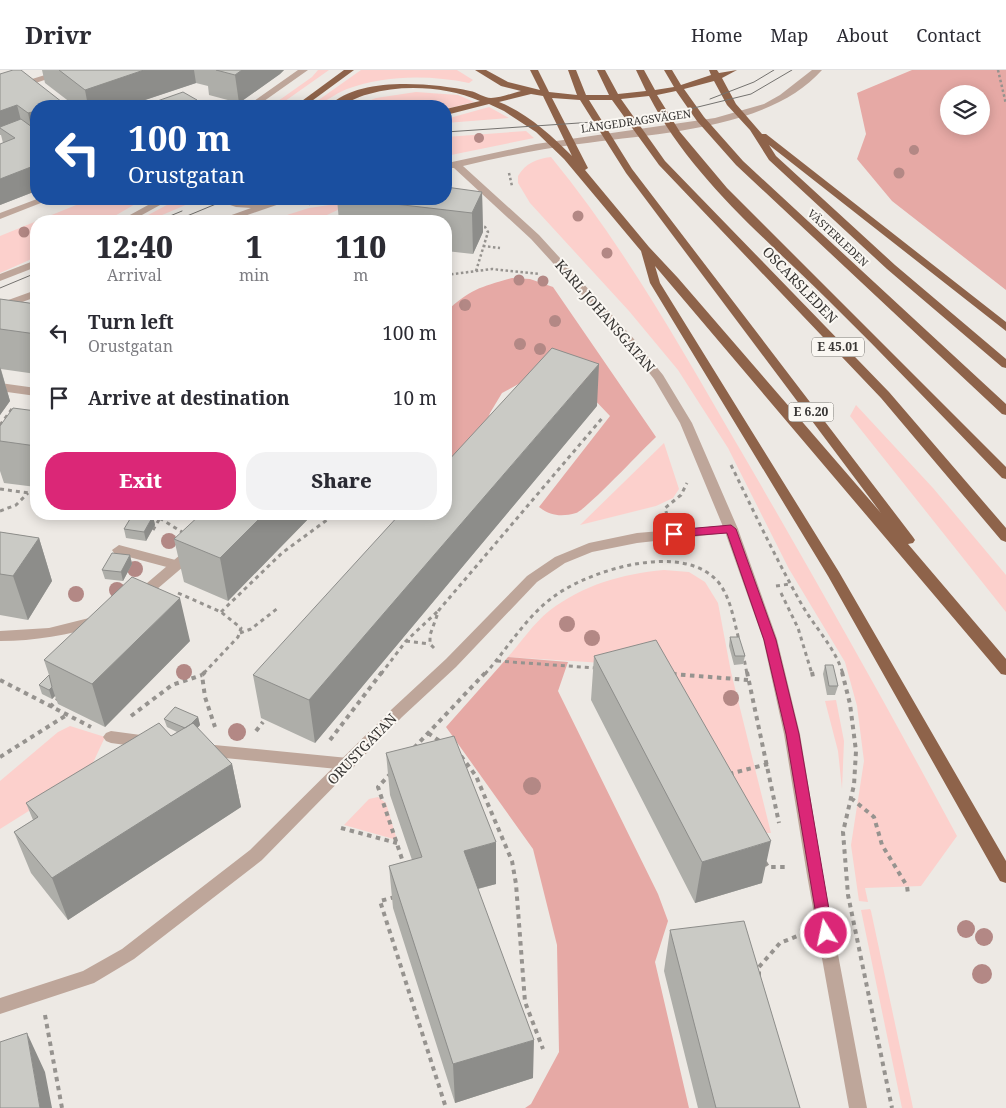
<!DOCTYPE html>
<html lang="en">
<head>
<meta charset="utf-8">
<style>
  body { margin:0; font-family:"Noto Serif",serif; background:#f2f2f3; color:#2b2b33; height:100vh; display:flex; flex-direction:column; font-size:19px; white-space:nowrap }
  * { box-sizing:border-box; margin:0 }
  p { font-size:16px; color:#7c7c81 }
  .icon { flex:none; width:28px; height:28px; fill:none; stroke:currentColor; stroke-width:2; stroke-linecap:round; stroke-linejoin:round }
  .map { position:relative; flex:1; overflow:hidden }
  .sheet { position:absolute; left:30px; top:145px; width:422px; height:305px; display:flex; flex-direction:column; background:#fff; border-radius:20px; box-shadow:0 2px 12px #0003 }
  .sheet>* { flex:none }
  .hud { position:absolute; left:30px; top:30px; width:422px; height:105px; border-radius:20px; box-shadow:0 2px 12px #0003; background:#1a4fa0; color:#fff; overflow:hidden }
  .tools { position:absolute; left:940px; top:15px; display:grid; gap:10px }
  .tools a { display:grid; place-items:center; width:50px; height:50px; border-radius:50%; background:#fff; box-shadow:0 2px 12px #0003; font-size:25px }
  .pin { position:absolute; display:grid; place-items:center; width:42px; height:42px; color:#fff; margin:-21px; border-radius:10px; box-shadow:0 2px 8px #0006 }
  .me { position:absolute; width:55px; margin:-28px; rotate:350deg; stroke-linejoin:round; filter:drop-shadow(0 0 4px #0008) }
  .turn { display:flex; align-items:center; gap:18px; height:105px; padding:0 15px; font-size:22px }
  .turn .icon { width:65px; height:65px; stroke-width:2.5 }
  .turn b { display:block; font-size:35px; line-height:42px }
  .eta { display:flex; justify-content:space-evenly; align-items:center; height:85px; text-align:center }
  .eta b { font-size:30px; font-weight:800; line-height:35px }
  .primary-button { display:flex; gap:10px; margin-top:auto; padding:10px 15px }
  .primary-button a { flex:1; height:58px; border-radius:20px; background:#db2777; color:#fff; font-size:20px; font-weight:800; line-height:58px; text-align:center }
  .primary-button a+a { background:#f2f2f3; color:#2b2b33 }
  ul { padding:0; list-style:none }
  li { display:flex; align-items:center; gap:15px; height:65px; padding:0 15px }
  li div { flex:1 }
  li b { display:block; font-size:19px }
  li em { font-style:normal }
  header { display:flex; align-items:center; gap:30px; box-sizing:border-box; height:70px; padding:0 25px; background:#fff; border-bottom:1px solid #e1e1e2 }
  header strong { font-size:24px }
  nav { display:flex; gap:28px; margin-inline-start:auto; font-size:18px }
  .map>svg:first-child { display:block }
  .green { fill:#fcd0cc }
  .forest { fill:#e6a9a5; fill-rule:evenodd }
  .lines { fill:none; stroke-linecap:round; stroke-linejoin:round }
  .path-far2 { stroke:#96938f; stroke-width:2.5; stroke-dasharray:2.5 2.5; stroke-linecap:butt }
  .path-far1 { stroke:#96938f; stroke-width:3; stroke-dasharray:4 4; stroke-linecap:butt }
  .path { stroke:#96938f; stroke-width:4; stroke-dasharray:4.5 4.5; stroke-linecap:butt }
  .service { fill:#bea69a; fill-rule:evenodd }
  .minor { fill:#bea69a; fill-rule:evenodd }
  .tertiary { fill:#bea69a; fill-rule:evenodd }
  .trunk { fill:#8e634a; fill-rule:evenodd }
  .tram { stroke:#74726f; stroke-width:1 }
  .tree { fill:#b38885 }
  .wall { fill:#aeaea9 }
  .shaded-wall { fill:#8d8d8a }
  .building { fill:#cacac5; stroke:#8d8d8a }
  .route { fill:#db2777; stroke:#8e194d }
  .labels { text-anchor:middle; stroke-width:4; stroke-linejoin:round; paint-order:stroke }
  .far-street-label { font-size:11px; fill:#383634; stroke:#faf7f2 }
  .shield { fill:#faf7f2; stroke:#72706d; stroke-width:1 }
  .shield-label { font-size:12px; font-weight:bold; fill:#383634 }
  .street-label { font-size:14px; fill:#383634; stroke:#faf7f2 }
</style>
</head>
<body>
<header>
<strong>Drivr</strong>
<nav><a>Home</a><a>Map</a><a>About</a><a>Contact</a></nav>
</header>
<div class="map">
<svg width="1006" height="1038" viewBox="0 0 1006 1038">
  <rect width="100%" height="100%" fill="#ede9e4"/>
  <path class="green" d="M318,0H329L278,36H271L312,7Z
    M361,0H457L473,10L469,13C429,5 386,5 347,19C335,23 322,36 310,36Z
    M416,22L458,25L474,32L446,39V36H356L376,28Z
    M489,37L509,48L446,53V49Z
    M526,61L534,68L446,86V67Z
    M551,87C625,177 682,280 741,381C815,508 887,636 957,766L921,816L865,818L868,832L859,831L851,775L864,691L857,636L845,592L789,499L728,378L678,300L629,241L530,133L518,113V106C526,93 536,89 551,87Z
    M91,129H144L106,151H36V187L0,203V166Z
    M178,129L188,134L148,151H137Z
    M357,131L314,151H268L309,138Z
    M856,335L933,418L1006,505V542L850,346Z
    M664,373L679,419L673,428L656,436L580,455Z
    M664,500L689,502L705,512L718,533L731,602L771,763H763L667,597L508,587C521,572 534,553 549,541C583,515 621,504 664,500Z
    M836,630L844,671L842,719L838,681L825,631Z
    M70,656L105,667L78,725L51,727L0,759V711L58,662Z
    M378,727L386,733L397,770L344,755L369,729Z
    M870,839L871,841L913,1038H902L861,840Z"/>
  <path class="forest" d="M912,0H1006V220L892,131L857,89L866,64L857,23ZM949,24H981V56H949Z
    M512,208L530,209L553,217L656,367C643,379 586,440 576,443C562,447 550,446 539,437L610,346L590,325L524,311L502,323L490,343L482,364L446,398V242C470,219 481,217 512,208Z
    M508,587L568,592L558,621L658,824L668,851L655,892L689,1038H525L531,1034L559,982L557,875L533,779L446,657Z"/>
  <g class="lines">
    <path class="path-far2" d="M998,0L1006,34
      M509,103L512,116
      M309,134L334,129
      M327,151L341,145
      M483,176L500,178
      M476,201L488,162L485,157L479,156
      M446,205L492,199L540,204"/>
    <path class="path-far1" d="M0,355L12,339
      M731,395C754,442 776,489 802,535C815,558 835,577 843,604
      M0,419L36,424
      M0,441L16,435L28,423
      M153,444L182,462
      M667,445L665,438L681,425L687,413
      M153,460L160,448
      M776,516L790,514
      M178,523L221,542L241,558L238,567L203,604
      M781,523L798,558L812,604
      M221,542L282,483L335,444
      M240,563L251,559L278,538
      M406,571L430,574
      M434,578L430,574V565L439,540L604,346
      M743,583L747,604
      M497,591L596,598
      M381,604L406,571L438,541
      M485,604C508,578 527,545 556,525C593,499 685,471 719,513C731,529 734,551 739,570"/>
    <path class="path" d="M205,602L202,605L205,627L215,657
      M747,602L779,753
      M812,602L813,607
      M842,602L850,634L856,681L854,715L843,762L848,825L892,1038
      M672,604L748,610
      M0,610L91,657
      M50,637L58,629
      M131,646L172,615L202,605
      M256,661L263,652
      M428,663L441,672
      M330,670L382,602
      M414,678L486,602
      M461,686L476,706L512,791L516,814L525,932L543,979
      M0,687L65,646
      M391,703L378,717L404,795
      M729,704L768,694
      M851,728L874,747L882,775L907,816L908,824
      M341,758L397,773
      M765,792L768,797H787
      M395,827L380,831L446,1038
      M759,906V897L780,873L800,865
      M45,945L62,1038"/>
    <path class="service" d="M119,475L183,492L185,495L178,500L114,483L112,480Z
      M111,661L148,666L153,668L156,672L153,676L148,678L111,673L106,671L103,667L106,663Z
      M204,674L348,688L353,690L356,694L353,698L348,700L204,686L199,684L196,680L199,676Z"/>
    <path class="minor" d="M61,0H74L0,25V19Z
      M298,0H308L257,36H247Z
      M37,129H51L0,149V143Z
      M0,313L36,318V326L0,321Z
      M731,455L738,459L736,462L637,473L592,482L565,493L537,512L456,597L402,647L262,790L134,889L94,913L0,944V928L83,901L122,879L250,780L392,639L446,589L527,506L555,487L589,473L637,463Z
      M192,477L197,479L199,482L197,485L143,531H133L131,528L133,525L187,479Z
      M97,546L104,551L102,555C68,565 35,571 0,571V561L49,558Z"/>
    <path class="tertiary" d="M812,0H822C769,60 654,63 579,74C540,79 501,87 463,96L539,165L633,268L663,305L692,353L738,459L777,569L800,664L823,805L867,1038H849L807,805L784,664L763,569L724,459L680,353L654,309L625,272L531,169L454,98H446V94L452,92L536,74L715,48L764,34L780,25Z
      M159,129H171L131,151H119Z
      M212,129H228L263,134L280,129H294L230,151H215L251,138L236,137Z
      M36,190V197L0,211V204Z
      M36,220V227L0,240V233Z"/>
    <path class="trunk" d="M344,0H354L305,36H295Z
      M475,0H486L508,12L540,20L530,0H538L549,22L577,25L568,0H576L586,25H609L597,0H605L618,24L646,21L636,0H644L655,20L674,17L664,0H672L681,15L711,5L709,0H717L719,3L737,0L722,8L736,34L762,64H766L1006,252V261L769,75L776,86L895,195L1006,289V298L1002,297L887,199L769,90L750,60L727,35L714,11L684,19L704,47L743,91L1006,334V345L1002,344L736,95L697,51L676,21L657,25L680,62L727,118L1006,397V409L1002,408C944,348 886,287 826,228C764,167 690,106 649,26L621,29L665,91L889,322L1006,458V472L1001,470L881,328L659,95L612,30H589L632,99L913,467L915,470L913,473L908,474L1006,589V605L1001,604L655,196L660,213L839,502L1006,791V813L1000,811L828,506L650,213L641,181L564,89L536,62L504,41L489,34L446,45V39L480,31C447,17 404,14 369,24C355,27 344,37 329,36C359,6 432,13 470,21C477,22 484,28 491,28C500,28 512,23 521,21L501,16ZM531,24L543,26L572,86C551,65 527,43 499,32ZM552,28L580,30L626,103L881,443L678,208L649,177L585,100L588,98Z"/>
    <path class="tram" d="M710,29L754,12L774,0
      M446,62L653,48L751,24L792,0
      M158,151L182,141
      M175,151L228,129
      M0,218L36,203"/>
  </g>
  <g class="tree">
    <circle cx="479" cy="68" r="5"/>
    <circle cx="914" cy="80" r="5"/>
    <circle cx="899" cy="103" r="5.5"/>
    <circle cx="578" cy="146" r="5.5"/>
    <circle cx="24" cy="162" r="5.5"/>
    <circle cx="607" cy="183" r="5.5"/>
    <circle cx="519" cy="210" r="5.5"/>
    <circle cx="543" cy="211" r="5.5"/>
    <circle cx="465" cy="235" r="6"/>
    <circle cx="555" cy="251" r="6"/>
    <circle cx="520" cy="274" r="6"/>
    <circle cx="540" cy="279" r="6"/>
    <circle cx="169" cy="471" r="8"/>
    <circle cx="135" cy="499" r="8"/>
    <circle cx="117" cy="520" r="8"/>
    <circle cx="76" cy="524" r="8"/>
    <circle cx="567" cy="554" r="8"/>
    <circle cx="592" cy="568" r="8"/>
    <circle cx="184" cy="602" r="8"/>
    <circle cx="731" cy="628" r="8"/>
    <circle cx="237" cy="662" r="9"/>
    <circle cx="532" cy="716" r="9"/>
    <circle cx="966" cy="859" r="9"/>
    <circle cx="984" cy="867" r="9"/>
    <circle cx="982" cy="904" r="10"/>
  </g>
  <path class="wall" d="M42,0H284L280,4L239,33L209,25L208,16L196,13L127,36H75L45,13Z
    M0,4L36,36V121L0,135L3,73L1,65H0Z
    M482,122L483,162L473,184L446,181V151H339L337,129H446Z
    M0,229L36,234V304L1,299L10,331L0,345Z
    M597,336L315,673L261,648L253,605Z
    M36,341V417L4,413L0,401V356Z
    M313,444L228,531L184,512L174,469Z
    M153,446L155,455L146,471L126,468L124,459Z
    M0,462L39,468L52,511L28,550L0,545Z
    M130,485L132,494L123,511L105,509L102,500Z
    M730,567L745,586L743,594L734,595L729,576Z
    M190,571L105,657L58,634L55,626L52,629L42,624L39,615L49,605L44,590Z
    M594,586L762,813L695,833L591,630Z
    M825,595L838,616L835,625H827L823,604Z
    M198,647L200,655L197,658L232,694L241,737L68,850L31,803L14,762L33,750L26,733L171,666L177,662L167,657L164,649Z
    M386,683L496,814L478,819L533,1008L455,1033L393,838L389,796L412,790L390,725Z
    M670,860L800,1038H698L664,901Z"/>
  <path class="shaded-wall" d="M144,0H194L196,13L127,36H88L85,20Z
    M242,0H284L280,4L239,33L235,5Z
    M197,30L198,36H182Z
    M62,32L63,36H50Z
    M17,35L23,58H0V41Z
    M36,41V65L33,66L28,43Z
    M36,95V121L0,135V109Z
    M482,122L483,162L473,184L472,143Z
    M599,294L597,336L315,673L309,630Z
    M0,297L10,331L0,345Z
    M264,444H313L228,531L220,488Z
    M153,446L155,455L146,471L144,462Z
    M39,468L52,511L28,550L13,506Z
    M130,485L132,494L123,511L121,502Z
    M180,528L190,571L105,657L92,614Z
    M52,617L55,626L52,629L49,620Z
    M198,647L200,655L189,668L187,659Z
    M232,694L241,737L68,850L52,808Z
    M771,771L762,813L695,833L702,792Z
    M496,772V814L465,822L464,781Z
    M27,963L45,1002L52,1038H40Z
    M534,970L533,1008L455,1033L453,994Z"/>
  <path class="building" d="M13,0H21L62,32L50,36H36V41L28,43L17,35L0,41V4Z
    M59,0H144L85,20Z
    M216,0H242L235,5Z
    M183,22L197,30L182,36H143Z
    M21,49L36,60V95L0,109V74L15,68L0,58V57Z
    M446,117L482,122L472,143L352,129H446Z
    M0,229L36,234V264L0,259Z
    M552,278L599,294L309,630L253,605L400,444H446V393Z
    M13,338L36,341V376L0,371V356Z
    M133,444L153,446L144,462L124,459Z
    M201,444H264L220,488L174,469Z
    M0,462L39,468L13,506L0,504Z
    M112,483L130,485L121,502L102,500Z
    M132,507L180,528L92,614L44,590Z
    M730,567H739L745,586H735Z
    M656,570L771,771L702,792L594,586Z
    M825,595H833L838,616H829Z
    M49,605L52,617L49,620L39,615Z
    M175,637L198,647L191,654L185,658L164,649Z
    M159,653L171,666L193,653L232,694L52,808L14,762L38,747L26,733Z
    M454,666L496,772L464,781L534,970L453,994L389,796L422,787L386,683Z
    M744,851L800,1038H716L670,860Z
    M27,963L40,1038H0V972Z"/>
  <path class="route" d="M731,455L736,459L776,570L799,664L833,863L831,867L826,869L821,867L819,863L786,664L764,570L727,463L674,467L669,464L674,460Z"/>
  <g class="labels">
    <g class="far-street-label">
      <text transform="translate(636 51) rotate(-8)" y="4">LÅNGEDRAGSVÄGEN</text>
      <text transform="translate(838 168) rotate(43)" y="4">VÄSTERLEDEN</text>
    </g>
    <g class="shield">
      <rect x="812" y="267.5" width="52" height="19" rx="4"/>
      <rect x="788.5" y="332.5" width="45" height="19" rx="4"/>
    </g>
    <g class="shield-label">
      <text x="838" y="281">E 45.01</text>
      <text x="811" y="346">E 6.20</text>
    </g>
    <g class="street-label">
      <text transform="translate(800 215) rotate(46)" y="5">OSCARSLEDEN</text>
      <text transform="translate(605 246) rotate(49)" y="5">KARL JOHANSGATAN</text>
      <text transform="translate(362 679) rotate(-46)" y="5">ORUSTGATAN</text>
    </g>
  </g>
</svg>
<div class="tools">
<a><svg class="icon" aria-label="layers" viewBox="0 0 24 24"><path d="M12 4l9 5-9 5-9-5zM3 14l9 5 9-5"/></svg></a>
</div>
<div class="pin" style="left:674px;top:464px;background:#d93025"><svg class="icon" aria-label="arrive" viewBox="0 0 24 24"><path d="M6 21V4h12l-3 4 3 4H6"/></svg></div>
<svg class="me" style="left:826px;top:863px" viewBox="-20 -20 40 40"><circle r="17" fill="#db2777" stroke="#fff" stroke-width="3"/><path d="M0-11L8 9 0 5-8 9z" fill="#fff"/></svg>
<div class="hud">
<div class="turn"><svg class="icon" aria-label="left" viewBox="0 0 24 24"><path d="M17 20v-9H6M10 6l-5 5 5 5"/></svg><div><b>100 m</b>Orustgatan</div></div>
</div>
<section class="sheet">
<div class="eta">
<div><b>12:40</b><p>Arrival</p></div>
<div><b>1</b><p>min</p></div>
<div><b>110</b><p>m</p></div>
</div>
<ul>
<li><svg class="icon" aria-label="left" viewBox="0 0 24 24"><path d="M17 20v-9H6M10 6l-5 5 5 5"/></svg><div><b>Turn left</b><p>Orustgatan</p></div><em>100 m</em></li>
<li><svg class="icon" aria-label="arrive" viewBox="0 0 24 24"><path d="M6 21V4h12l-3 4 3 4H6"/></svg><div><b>Arrive at destination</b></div><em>10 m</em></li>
</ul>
<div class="primary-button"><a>Exit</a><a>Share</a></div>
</section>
</div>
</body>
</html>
